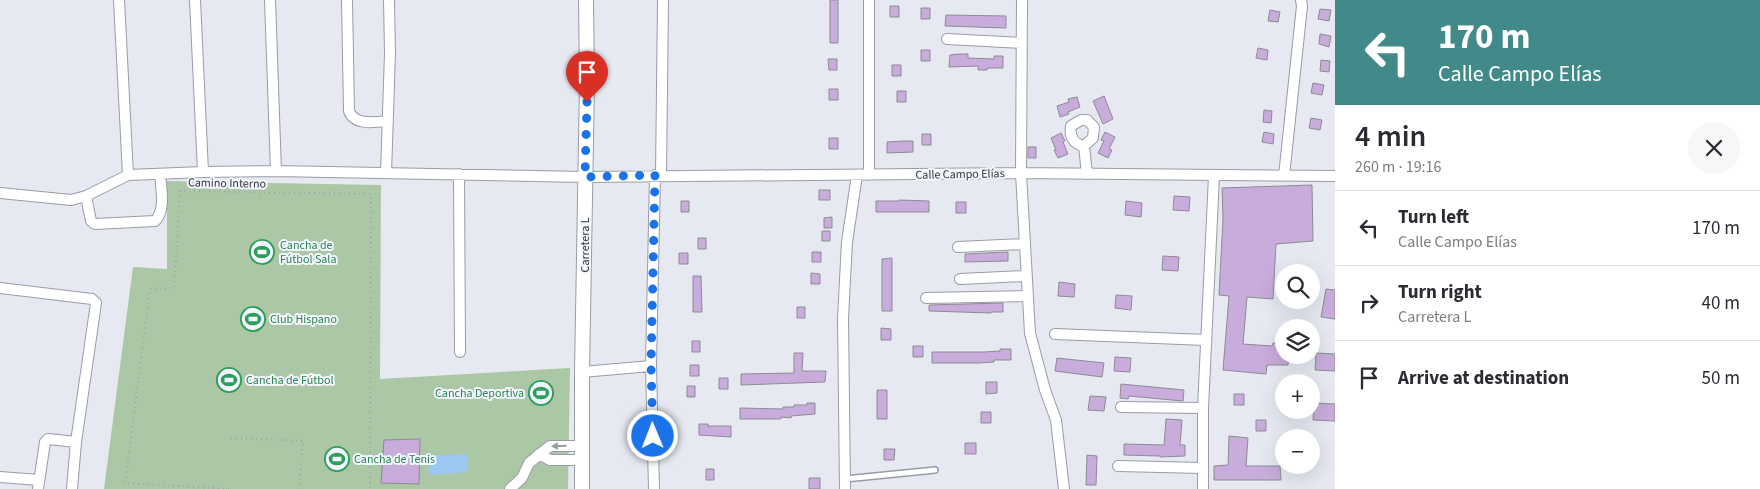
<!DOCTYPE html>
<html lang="en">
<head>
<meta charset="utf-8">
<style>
  body { margin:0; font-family:"Source Sans 3",sans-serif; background:#f7f7f7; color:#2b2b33; height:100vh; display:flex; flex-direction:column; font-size:19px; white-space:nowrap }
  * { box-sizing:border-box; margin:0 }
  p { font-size:16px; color:#7c7c81 }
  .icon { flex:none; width:28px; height:28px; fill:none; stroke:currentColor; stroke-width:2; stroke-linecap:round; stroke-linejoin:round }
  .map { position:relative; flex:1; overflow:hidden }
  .sheet { display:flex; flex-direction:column; background:#fff; width:425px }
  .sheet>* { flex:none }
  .banner { background:#428a89; color:#fff; overflow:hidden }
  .tools { position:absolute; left:1275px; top:264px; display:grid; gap:10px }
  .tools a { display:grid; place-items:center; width:45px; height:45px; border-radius:50%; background:#fff; box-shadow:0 5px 20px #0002; font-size:25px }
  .pin { position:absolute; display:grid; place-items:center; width:42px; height:42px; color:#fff; margin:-51px -21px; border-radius:50% 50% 50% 0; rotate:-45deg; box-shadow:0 0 5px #0007 }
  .pin .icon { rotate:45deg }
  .me { position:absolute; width:55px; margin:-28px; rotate:359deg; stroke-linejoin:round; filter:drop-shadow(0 0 4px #0008) }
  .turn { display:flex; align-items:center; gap:18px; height:105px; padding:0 20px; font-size:22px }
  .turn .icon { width:65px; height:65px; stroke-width:2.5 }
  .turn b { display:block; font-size:35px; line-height:42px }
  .round { display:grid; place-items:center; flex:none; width:52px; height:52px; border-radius:26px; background:#f7f7f7 }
  .overview { display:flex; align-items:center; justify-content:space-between; height:85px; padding:0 20px }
  h1 { font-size:30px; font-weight:600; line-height:38px }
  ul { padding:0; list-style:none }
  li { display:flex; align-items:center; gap:15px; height:75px; padding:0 20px; border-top:1px solid #e1e1e2 }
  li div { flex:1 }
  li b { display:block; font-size:19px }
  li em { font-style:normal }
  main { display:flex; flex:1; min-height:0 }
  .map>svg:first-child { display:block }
  .green { fill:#abc7a5 }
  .water { fill:#9bc8f0 }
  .building { fill:#c8acdc; stroke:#8f8a92 }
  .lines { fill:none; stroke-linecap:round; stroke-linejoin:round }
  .service-casing { stroke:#9a9ca4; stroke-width:8 }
  .minor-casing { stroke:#9a9ca4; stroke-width:12 }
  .tertiary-casing { stroke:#9a9ca4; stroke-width:16 }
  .path { stroke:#a0a2a9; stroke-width:2; stroke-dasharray:1 4; stroke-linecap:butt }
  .service { stroke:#fff; stroke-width:5 }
  .minor { stroke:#fff; stroke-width:10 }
  .tertiary { stroke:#fff; stroke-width:14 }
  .oneway { fill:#999a9b }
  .route { stroke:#1a73e8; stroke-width:9; stroke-dasharray:0 16.2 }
  .labels { text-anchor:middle; stroke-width:4; stroke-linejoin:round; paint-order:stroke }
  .street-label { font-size:12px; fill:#333437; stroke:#f4f6ff }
  .leisure-label { font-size:12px; fill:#27864d; stroke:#f4f6ff; text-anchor:start }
</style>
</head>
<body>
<main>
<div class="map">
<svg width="1335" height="489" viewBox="0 0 1335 489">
  <rect width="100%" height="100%" fill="#e6e9f2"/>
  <path class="green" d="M167,181L381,185L380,379L570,368L568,489H104L133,267L167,269Z"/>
  <path class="water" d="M468,454V472L429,475L428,456Z"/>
  <path class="building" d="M830,0H838V43H830Z
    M890,6H899V17H890Z
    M921,8H930V19H921Z
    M1320,9L1331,10L1329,21L1318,19Z
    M1270,10L1280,12L1278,22L1268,21Z
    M946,15L1006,16V28L945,26Z
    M1320,34L1331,36L1329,47L1319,44Z
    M1258,48L1268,50L1267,60L1256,58Z
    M921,50H930V61H921Z
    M960,54H968V58L994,59V56H1003V68H987V70H978V66L949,67L950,55Z
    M828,59H837V70H829Z
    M1321,60L1330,61L1329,72L1320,71Z
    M892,65H901V76H892Z
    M1313,83L1324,85L1322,95L1311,93Z
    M829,89H838V100H829Z
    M897,91H906V102H897Z
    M1104,96L1113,119L1103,124L1093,101Z
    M1077,97L1080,107L1068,112L1069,114L1060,117L1057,106L1069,102L1068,99Z
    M1264,110L1272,111L1271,123L1263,122Z
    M1311,118L1322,120L1320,130L1309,128Z
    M1105,132L1115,137L1109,149L1112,150L1108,158L1098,153L1104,141L1101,140Z
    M1264,132L1274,134L1273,144L1262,142Z
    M1061,133L1065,141L1063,142L1068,154L1058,158L1054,150H1056L1051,138Z
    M922,134H931V145H922Z
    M829,138H838V149H829Z
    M904,141H913V152L887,153V142Z
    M1028,147H1036V158H1028Z
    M1312,185L1313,241L1276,244L1273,299L1247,297L1243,344L1272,346L1273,343L1284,344V355H1289L1288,365H1267L1266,374L1223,370L1229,296L1219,295L1223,219L1222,188Z
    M819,190H830V200H819Z
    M1174,196L1190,197L1189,211L1173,210Z
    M899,200L929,201V212H876V201H899Z
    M681,201H689V212H681Z
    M1126,201L1142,203L1141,217L1125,215Z
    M956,202H966V213H956Z
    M832,217V228H824V218Z
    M822,231H830V241H822Z
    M698,238H706V249H698Z
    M812,252H821V262H812Z
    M1008,252V261L965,262V254Z
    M679,253H688V264H679Z
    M1163,256L1179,257L1178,271L1162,270Z
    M892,258V311H882V259Z
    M811,273L820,274V284H811Z
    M693,276H701L702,312H693Z
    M1059,282L1075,284L1074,297L1058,296Z
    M1326,289L1335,290V319L1321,317Z
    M1116,295L1132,296L1131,310L1115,308Z
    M1003,303V312H991V313L929,311V305Z
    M797,307H805V318H797Z
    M881,328L891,329V340H881Z
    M692,341H700V352H692Z
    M913,346H923V357H913Z
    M1000,349H1011V360H994V362L979,363H932V352H984L1000,351Z
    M794,353H803L802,371H826L825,382L741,385V374L794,373Z
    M1316,353L1335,354V371L1315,370Z
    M1115,357L1131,358L1130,372L1114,371Z
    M1057,358L1104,363L1102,377L1055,371Z
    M690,365H699V376H690Z
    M719,378H728V389H719Z
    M986,382H997V393L986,394Z
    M1121,384L1184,390L1183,401L1129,396L1128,399L1120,398Z
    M687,386H695V397H687Z
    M877,390H887V419H877Z
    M1234,394H1244V405H1234Z
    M1090,396L1106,397L1104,411L1088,410Z
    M807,403H815V414L791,416V418L781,417V419H740V408L783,409V407H794V405H807Z
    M1314,403L1335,404V421L1313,420Z
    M981,412H991V423H981Z
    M1166,419L1182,420L1180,445H1185V456L1160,457V456L1124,455V444L1164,445Z
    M1256,420H1266V431H1256Z
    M699,424H708V426H731V437L699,435Z
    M1229,436L1248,438L1246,466H1280L1281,480H1214V466L1228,465Z
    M420,439L419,484L381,483L384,440Z
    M965,443H976V454H965Z
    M884,449H895L894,460H884Z
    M1087,455L1097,456L1096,485H1086Z
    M706,469H714V480H706Z
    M809,478H820V489H809Z"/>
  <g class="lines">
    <defs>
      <path id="service" d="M845,479L935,470"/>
      <path id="minor" d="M119,0L128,175
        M195,0L203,172
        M270,0L276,171
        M347,0L349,111C354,126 376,122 388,121
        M869,0V175
        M1022,0L1021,173L1030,333L1045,390L1056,420L1064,489
        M947,39L1022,43
        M1081,120H1087L1094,127L1093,138L1084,146C1074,144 1069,137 1071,126Z
        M1084,146L1087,174
        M386,173L390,53L389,0
        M459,174L460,352
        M661,175L663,0
        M1284,176L1302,6L1301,0
        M0,193L71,200L86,196L128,175L203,172L276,171L585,177L1021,173L1335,176
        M86,196L91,221L95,224L155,221C166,210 161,188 160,174
        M958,247L1025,244
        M960,279L1026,276
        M0,288L92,299L96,303L76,442L72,489
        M926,298L1027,296
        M1055,334L1206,340
        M582,372L651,366
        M1121,407L1203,408
        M539,454L550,460H582
        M1118,466L1203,468
        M0,477L39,480
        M38,489L45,442L48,439L76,442
        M510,489L522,478L529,463L550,446H582
        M654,489L651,366L655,175
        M845,489L843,318L847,242L857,175
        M1203,489V408L1214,176"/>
      <path id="tertiary" d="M582,489V372L587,83L586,0"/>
    </defs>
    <use href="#service" class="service-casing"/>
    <use href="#minor" class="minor-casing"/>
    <use href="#tertiary" class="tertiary-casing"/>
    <path class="path" d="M231,438L303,441L299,489
      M229,489L125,483L150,289L174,288L180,191L371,194L370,489"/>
    <use href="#service" class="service"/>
    <use href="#minor" class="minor"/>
    <use href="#tertiary" class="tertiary"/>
  </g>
  <defs><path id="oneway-solid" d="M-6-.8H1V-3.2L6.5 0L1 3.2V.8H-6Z" transform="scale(1.25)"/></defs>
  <use class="oneway" href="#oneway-solid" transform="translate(559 446) rotate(178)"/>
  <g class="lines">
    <path class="route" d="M587,102L585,177L655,175L651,366L653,436"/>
  </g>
  <defs>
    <symbol id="stadium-ring" viewBox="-11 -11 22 22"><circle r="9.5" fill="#f4f6ff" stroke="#2e9e5b" stroke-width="1.5"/><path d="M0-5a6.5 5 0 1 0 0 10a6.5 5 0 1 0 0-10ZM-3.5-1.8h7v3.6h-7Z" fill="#2e9e5b"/></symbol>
  </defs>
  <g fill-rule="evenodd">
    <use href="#stadium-ring" x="248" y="238" width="28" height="28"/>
    <use href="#stadium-ring" x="239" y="305" width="28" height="28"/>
    <use href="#stadium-ring" x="215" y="366" width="28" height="28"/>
    <use href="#stadium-ring" x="527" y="379" width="28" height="28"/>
    <use href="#stadium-ring" x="323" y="445" width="28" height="28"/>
  </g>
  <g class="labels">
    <g class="street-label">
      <text transform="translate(960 174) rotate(-1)" y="4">Calle Campo Elías</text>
      <text transform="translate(227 183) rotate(1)" y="4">Camino Interno</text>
      <text transform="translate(585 245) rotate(-90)" y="4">Carretera L</text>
    </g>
    <g class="leisure-label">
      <text x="280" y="249">Cancha de<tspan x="280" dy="14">Fútbol Sala</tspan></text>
      <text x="270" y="323">Club Hispano</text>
      <text x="246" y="384">Cancha de Fútbol</text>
      <text x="524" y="397" text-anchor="end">Cancha Deportiva</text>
      <text x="354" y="463">Cancha de Tenis</text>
    </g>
  </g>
</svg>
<div class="tools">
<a><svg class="icon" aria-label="search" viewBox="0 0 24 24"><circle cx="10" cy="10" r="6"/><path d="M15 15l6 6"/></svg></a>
<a><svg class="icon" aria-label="layers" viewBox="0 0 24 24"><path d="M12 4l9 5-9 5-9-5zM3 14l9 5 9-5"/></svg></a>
<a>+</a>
<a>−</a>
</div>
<div class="pin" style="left:587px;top:102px;background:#d93025"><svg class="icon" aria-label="arrive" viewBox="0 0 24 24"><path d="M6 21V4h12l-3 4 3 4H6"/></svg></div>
<svg class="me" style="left:653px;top:436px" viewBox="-20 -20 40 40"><circle r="17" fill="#1a73e8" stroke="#fff" stroke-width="3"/><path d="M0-11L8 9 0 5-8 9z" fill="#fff"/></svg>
</div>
<section class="sheet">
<div class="banner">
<div class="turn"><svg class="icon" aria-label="left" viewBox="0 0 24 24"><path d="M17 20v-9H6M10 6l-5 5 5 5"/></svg><div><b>170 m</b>Calle Campo Elías</div></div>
</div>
<div class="overview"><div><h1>4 min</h1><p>260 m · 19:16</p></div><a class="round"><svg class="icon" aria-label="close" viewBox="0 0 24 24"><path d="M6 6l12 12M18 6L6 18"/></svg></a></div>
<ul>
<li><svg class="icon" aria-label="left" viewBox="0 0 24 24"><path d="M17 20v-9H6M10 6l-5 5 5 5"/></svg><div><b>Turn left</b><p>Calle Campo Elías</p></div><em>170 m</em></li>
<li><svg class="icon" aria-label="right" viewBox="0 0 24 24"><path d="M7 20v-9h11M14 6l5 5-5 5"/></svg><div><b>Turn right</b><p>Carretera L</p></div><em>40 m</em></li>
<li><svg class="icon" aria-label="arrive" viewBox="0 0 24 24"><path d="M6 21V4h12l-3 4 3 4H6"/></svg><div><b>Arrive at destination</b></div><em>50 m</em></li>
</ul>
</section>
</main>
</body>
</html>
